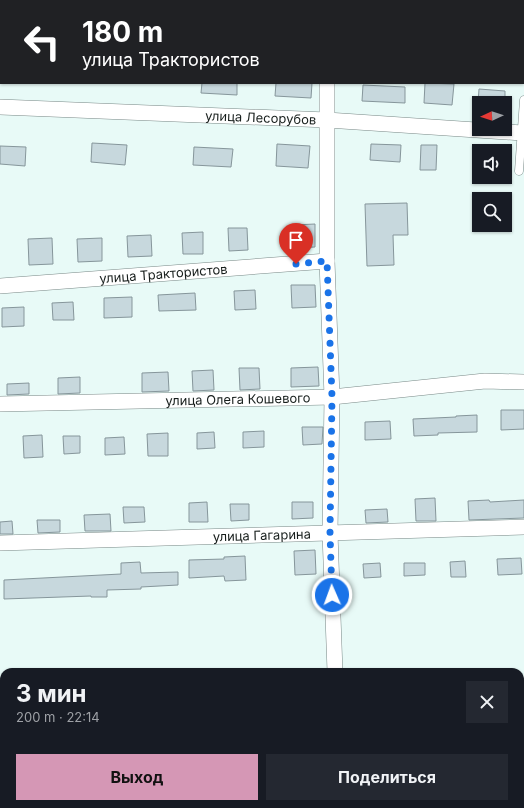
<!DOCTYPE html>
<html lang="ru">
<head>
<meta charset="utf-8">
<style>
  body { margin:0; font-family:Inter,sans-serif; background:#242831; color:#f1f3f6; height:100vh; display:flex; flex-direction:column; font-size:15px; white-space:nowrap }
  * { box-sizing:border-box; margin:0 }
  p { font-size:13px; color:#9ea1a6 }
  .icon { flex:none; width:22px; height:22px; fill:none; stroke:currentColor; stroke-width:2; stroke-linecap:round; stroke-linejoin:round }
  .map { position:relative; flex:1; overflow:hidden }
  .panel { position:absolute; left:0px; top:668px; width:524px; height:140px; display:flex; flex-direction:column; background:#171b24; border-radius:12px 12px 0 0; box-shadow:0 1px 3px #0004 }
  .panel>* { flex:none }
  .hud { position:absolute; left:0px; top:0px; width:524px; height:84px; box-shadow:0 1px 3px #0004; background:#202124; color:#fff; overflow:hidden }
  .needle { width:26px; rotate:267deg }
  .tools { position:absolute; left:472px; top:96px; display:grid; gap:8px }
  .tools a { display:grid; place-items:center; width:40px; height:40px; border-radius:0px; background:#171b24; box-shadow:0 1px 3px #0004; font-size:20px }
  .pin { position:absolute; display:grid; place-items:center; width:34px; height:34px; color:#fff; margin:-41px -17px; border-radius:50% 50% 50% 0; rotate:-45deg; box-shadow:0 0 4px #0007 }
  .pin .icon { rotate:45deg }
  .me { position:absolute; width:44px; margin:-22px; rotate:358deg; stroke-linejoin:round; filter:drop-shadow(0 0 3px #0008) }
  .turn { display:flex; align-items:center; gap:14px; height:84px; padding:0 16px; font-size:18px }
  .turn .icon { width:52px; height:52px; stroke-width:2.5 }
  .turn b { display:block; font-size:28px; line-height:34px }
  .round { display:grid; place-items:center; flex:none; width:42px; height:42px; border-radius:0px; background:#242831 }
  .headline { display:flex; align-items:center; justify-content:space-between; height:68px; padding:0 16px }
  h1 { font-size:24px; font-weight:700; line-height:30px }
  .action { display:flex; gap:8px; margin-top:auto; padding:8px 16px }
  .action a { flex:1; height:46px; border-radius:0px; background:#d597b5; color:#111; font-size:16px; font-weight:700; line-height:46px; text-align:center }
  .action a+a { background:#242831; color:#f1f3f6 }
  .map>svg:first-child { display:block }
  .building { fill:#c7d8dd; stroke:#86969b }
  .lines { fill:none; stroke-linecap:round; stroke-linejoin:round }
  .lane-casing { stroke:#798987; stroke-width:9 }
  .street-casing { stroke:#798987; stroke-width:16 }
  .lane { stroke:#fff; stroke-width:8 }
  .street { stroke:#fff; stroke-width:15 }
  .route { stroke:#1a73e8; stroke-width:7; stroke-dasharray:0 12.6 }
  .labels { text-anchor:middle; stroke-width:3.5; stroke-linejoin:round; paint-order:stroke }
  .street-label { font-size:13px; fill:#171e1c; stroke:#fff }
</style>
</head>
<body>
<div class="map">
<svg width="524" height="808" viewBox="0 0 524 808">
  <rect width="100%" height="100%" fill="#e8faf7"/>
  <path class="building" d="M202,83H237V95L201,93Z
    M276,83H312L311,98L275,96Z
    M425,83L454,84L452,105L424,103Z
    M363,85L405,87V103L362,101Z
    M479,89L505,91V103H478Z
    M92,143L127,145L125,165L91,162Z
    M277,144L310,146L308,168L276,166Z
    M371,144L401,145L400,162L370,160Z
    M421,145H437L436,170H420Z
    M0,146L26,147L25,166L0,164Z
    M194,147L233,149L231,167L193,165Z
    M407,203L408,235H393L394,265L367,266L365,204Z
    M315,224V247L294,248V225Z
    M228,228H247L248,250L229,251Z
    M203,232V254H183L182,233Z
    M151,235L152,256L128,257L127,236Z
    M52,238L53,264L29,265L28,239Z
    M102,238V261L78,262L77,239Z
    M291,285H315L316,307L292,308Z
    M255,290L256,309L235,310L234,291Z
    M195,293L196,310L159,311L158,295Z
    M132,297V317L104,318V298Z
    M73,302L74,320H53L52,303Z
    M24,307V326L2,327V308Z
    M318,367L319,386L291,387V368Z
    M239,368H259L260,389L240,390Z
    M213,370L214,390L193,391L192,371Z
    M168,372L169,391L142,392V373Z
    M80,377V393L58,394V378Z
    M29,383V394L7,395V384Z
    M501,410H524V429L501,430Z
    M477,415V432L438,433V435L414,436L413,419L456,417V416Z
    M390,421L391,439L365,440V422Z
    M302,427H323L322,444L303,445Z
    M264,431V447L243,448V432Z
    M214,432L215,448L197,449V433Z
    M168,433V456H148L147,434Z
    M42,435L43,457L24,458L23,436Z
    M63,436H80V453L64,454Z
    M124,437L125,454L105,455V438Z
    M435,498L436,521H416L415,499Z
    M489,500L490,502L524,500V518L469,520L468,501Z
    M207,502L208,522H189V503Z
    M292,502H313V518L292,519Z
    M230,504H249V520L231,521Z
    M123,507H144L145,522L124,523Z
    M387,509L388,522L366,523L365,510Z
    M110,514L111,531H85L84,515Z
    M37,520H60V532L38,533Z
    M12,521L13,534H0V522Z
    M315,550L316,574L295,575L294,551Z
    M245,556L246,580L225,581L224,576L189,578V560L224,559V557Z
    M521,558L522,574L498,575L497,559Z
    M465,561L466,577H451L450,562Z
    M140,562L141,573L178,572V585L141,587V589L107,590V597H91V596L4,599V580L121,574V563Z
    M380,563L381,577L364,578L363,564Z
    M404,563H425V575L404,576Z"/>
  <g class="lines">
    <defs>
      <path id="lane" d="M519,171L524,100"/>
      <g id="street">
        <path d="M326,0V1"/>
        <path d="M327,83V261L332,397L330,533L335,672"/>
        <path id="s1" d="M0,107L327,120L522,133"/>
        <path id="s2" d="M0,286L327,261"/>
        <path id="s3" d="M0,404L332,397L485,381L524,382"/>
        <path id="s4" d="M0,543L524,527"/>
        <path d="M520,744H524"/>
        <path d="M0,762H4"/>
        <path d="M339,804V808"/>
      </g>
    </defs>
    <use href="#lane" class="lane-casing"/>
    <use href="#street" class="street-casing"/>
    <use href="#lane" class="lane"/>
    <use href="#street" class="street"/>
  </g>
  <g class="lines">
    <path class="route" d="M296,264L327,261L332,397L330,533L332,595"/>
  </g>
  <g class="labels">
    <g class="street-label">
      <text dy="5" stroke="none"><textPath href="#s1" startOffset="261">улица Лесорубов</textPath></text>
      <text dy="5" stroke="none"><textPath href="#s2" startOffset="164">улица Трактористов</textPath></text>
      <text dy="5" stroke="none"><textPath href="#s3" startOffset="238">улица Олега Кошевого</textPath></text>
      <text dy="5" stroke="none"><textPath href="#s4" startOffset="262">улица Гагарина</textPath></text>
    </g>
  </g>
</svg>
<div class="tools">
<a><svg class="needle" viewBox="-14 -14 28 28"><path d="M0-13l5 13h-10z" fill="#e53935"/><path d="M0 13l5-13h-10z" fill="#9ea1a6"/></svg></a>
<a><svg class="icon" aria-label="sound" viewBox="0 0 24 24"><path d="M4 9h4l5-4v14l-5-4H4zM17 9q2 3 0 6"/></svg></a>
<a><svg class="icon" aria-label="search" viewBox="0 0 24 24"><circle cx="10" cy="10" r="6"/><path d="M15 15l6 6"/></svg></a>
</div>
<div class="pin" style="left:296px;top:264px;background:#d93025"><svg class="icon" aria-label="arrive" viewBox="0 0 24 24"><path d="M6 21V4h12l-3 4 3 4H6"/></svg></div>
<svg class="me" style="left:332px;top:595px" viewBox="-20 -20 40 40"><circle r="17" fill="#1a73e8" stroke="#fff" stroke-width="3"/><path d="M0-11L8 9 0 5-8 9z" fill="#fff"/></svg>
<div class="hud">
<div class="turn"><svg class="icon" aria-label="left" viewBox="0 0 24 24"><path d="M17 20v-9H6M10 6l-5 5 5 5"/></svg><div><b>180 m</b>улица Трактористов</div></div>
</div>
<section class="panel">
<div class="headline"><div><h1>3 мин</h1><p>200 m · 22:14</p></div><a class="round"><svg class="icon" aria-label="close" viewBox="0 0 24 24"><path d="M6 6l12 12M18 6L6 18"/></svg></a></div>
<div class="action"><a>Выход</a><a>Поделиться</a></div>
</section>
</div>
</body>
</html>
